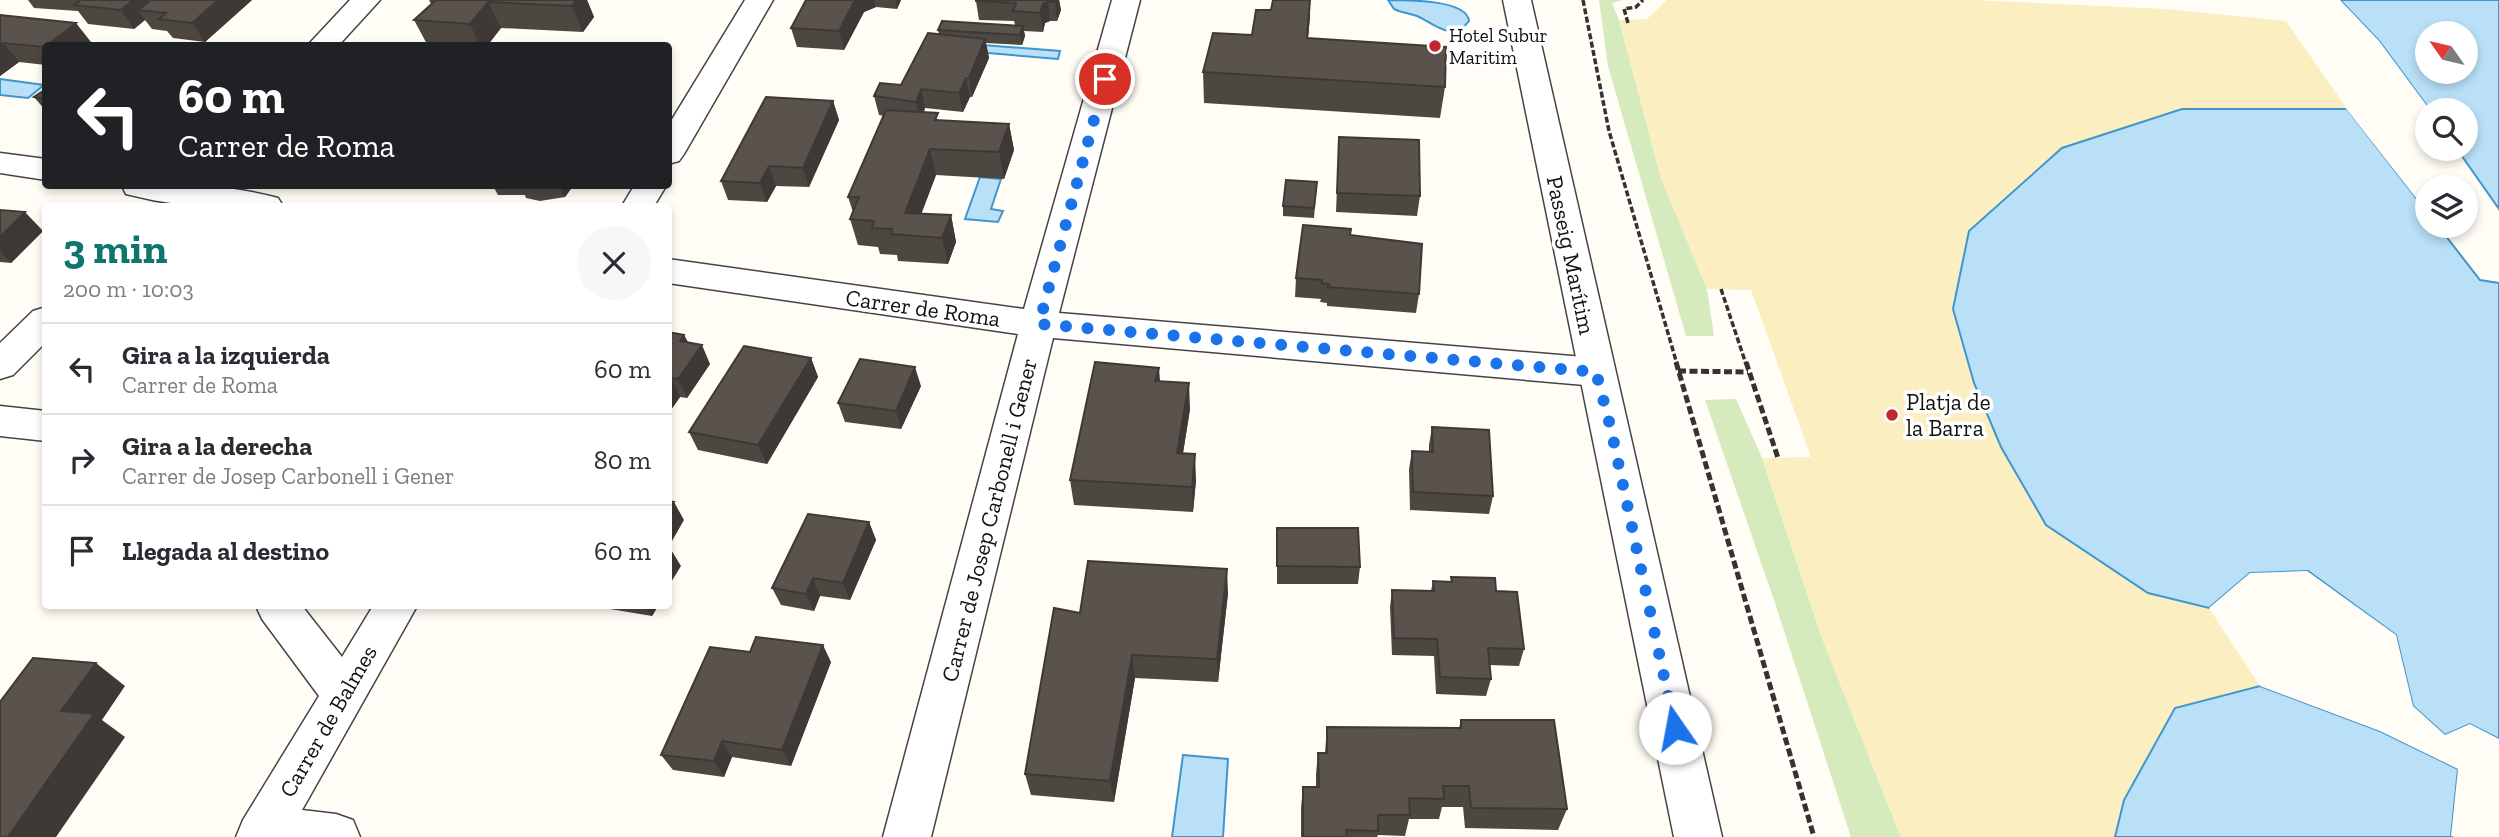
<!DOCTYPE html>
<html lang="es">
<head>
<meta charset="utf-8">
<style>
  body { margin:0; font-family:"Zilla Slab",serif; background:#f7f7f7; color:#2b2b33; height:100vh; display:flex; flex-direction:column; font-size:26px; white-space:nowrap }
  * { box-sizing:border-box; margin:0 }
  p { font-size:23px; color:#7c7c81 }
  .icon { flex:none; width:38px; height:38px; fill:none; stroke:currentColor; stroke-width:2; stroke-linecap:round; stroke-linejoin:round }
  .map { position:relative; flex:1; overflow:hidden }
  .sheet { position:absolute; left:42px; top:203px; width:630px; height:406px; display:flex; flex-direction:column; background:#fff; border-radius:7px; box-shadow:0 4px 10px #0003 }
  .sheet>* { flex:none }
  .hud { position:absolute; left:42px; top:42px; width:630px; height:147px; border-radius:7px; box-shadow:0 4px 10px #0003; background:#202124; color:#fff; overflow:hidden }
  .needle { width:46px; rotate:304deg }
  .tools { position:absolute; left:2415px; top:21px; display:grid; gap:14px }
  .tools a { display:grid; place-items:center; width:63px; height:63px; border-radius:50%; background:#fff; box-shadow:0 4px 10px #0003; font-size:35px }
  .pin { position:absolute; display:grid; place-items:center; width:60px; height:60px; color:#fff; margin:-30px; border:4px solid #fff; border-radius:50%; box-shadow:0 2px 7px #0007 }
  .me { position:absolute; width:77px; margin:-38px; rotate:348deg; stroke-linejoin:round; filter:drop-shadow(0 0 5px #0008) }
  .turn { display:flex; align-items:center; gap:24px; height:147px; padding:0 21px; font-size:32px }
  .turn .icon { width:91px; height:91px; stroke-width:2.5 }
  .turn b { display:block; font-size:49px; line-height:60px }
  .round { display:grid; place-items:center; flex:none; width:74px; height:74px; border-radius:37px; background:#f7f7f7 }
  .overview { display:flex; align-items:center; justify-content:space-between; height:119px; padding:0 21px }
  h1 { font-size:42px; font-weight:700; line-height:52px; color:#0f766e }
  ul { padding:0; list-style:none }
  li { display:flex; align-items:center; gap:21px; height:91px; padding:0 21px; border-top:2px solid #e1e1e2 }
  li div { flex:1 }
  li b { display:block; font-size:26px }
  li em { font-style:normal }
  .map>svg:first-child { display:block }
  .green { fill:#d5ebbd }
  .sand { fill:#fbeec1 }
  .water { fill:#b9e0f7; stroke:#3f96cf; stroke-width:2; fill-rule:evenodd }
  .pier { fill:#fffdf5 }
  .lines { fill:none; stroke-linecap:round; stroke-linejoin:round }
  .minor-casing { stroke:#444; stroke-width:3 }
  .tertiary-casing { stroke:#444; stroke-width:3 }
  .path-far1 { stroke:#333; stroke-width:3.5; stroke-dasharray:6 2.5; stroke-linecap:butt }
  .path { stroke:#333; stroke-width:5; stroke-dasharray:8 3.5; stroke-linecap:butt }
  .minor { fill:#fff; fill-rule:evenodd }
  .tertiary { fill:#fff; fill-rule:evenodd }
  .wall { fill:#4d4742 }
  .shaded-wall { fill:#3f3936 }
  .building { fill:#5a524d; stroke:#3f3936; stroke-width:2 }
  .route { stroke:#1a73e8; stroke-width:12; stroke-dasharray:0 21.6 }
  .poi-dot { fill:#c4262e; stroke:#fff; stroke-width:2.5 }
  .labels { text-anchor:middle; stroke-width:7; stroke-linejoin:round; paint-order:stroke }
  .far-poi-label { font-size:19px; fill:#111; stroke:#fff; text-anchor:start }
  .street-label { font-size:23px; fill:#111; stroke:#fff }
  .poi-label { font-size:23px; fill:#111; stroke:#fff; text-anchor:start }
</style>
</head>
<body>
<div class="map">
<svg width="2499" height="837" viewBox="0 0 2499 837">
  <rect width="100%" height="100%" fill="#fffdf5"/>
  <path class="green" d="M1599,0H1623L1612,3L1619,20L1661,178L1707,289L1714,336H1686L1608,66Z
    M1736,399L1762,458L1822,638L1901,837H1851L1775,603L1705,400Z"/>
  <path class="sand" d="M1667,0H1973L2165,9L2286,21L2347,109H2182L1969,231L1953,309L1974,383L2001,447L2046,525L2148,593L2209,608L2260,686L2175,708L2125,800L2115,837H1901L1822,638L1762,458L1811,457L1751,290L1707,289L1661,178L1619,20L1647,19Z"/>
  <path class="water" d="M1388,0C1410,0 1467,0 1469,21C1452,44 1432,22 1417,16C1409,13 1402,13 1394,9Z
    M2340,0H2499V209L2457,149H2466V110H2430L2379,41ZM2427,33H2466V72H2427Z
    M956,43L1060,51L1058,59L953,50Z
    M0,79L44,85L28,98L0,95Z
    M2182,109H2347L2427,212V226H2438L2480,280L2499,283V739L2470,724L2445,735L2413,706L2396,635L2308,571L2250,573L2209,608L2148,593L2046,525L2001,447L1974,383L1953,309L1969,231L2062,148Z
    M980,177L1001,179L991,209L1003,211L998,222L965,219Z
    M2260,686L2380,731L2458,769L2451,836L2453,837H2115L2124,800L2175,708Z
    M1183,755L1228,759L1223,837H1172Z"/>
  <path class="pier" d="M2336,0H2340L2379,41L2430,110L2427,112L2376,43Z
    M2344,106L2350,107L2427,206V212Z
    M2307,571L2396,635L2413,706L2445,735L2470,724L2499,739V742L2470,728L2443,738L2410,707L2393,637L2306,575L2252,577L2211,610L2209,608L2250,573Z
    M2262,682L2381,728L2461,767L2457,837L2451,836L2458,769L2380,731L2260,686L2258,683Z"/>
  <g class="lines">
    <defs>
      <path id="minor" d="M350,0H380L338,46H307Z
        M745,0H773L684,154L679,161L668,164V126Z
        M1112,0H1140L1059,313L1596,358L1609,362L1615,372L1609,382L1596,386L1053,338L931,837H883L1018,334L668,283V259L1024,309Z
        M0,153L46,159V180L0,173Z
        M122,186C172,181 229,185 278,198L283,206C232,211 176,207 126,194Z
        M634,186H666L654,206H622Z
        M46,307V342L13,375L0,379V343L33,311Z
        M0,406L46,411V441L0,436Z
        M256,606H302L342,657L373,606H417L302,810L336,814L353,820L360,837H236L243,820L319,696L262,619Z"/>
      <path id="tertiary" d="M1503,0H1531L1722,837H1674Z"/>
    </defs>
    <use href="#minor" class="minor-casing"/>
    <use href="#tertiary" class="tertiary-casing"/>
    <path class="path-far1" d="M1583,0L1609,131L1677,364
      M1628,23L1624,9L1636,7L1643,0
      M1721,289L1746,364"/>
    <path class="path" d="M1676,362L1814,837
      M1746,362L1778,458
      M1678,371L1748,372"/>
    <use href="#minor" class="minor"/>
    <use href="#tertiary" class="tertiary"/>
  </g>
  <path class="wall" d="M28,0H149V1L252,0L205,42L173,38L167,31L152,29L145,20L134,29L88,24L78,11L34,8Z
    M429,0H587L594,17L583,32L501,28L487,46H428L414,20L431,4Z
    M806,0H901L897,9L876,7L864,12L844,50L797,47L791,28Z
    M1059,0L1061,10L1057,21H1050L1045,23L1043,32L1024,31L1025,36L1022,45L986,43L989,58L972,97H970L963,112L925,108L924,112L939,120L1009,124L1014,150L1004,179L936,175L921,214L951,215L956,242L948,264L898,261L897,255L880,254L878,247L858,245L850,219L853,212L848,197L884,116L879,115L874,96L901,85L939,34L938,30L1015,25L1014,21L979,20L976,1Z
    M0,15L91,42L86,46H46V65L19,62L0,76Z
    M1310,16L1308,38L1445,87L1440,118L1204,103L1203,72L1252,35Z
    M46,89V111L34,97Z
    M833,101L839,120L809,187L776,186L767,202L728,200L721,181Z
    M1339,137L1420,196L1417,216L1336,212Z
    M1317,182L1314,218L1283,216V206Z
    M493,186H573L565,197L540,201L526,198L525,195H498Z
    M0,210L43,231L11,263L0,262Z
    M1350,235L1419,294L1416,313L1327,306V303L1320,302L1321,299L1295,297L1296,278Z
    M668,332L684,335L688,342L710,364L687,398L680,397L668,414Z
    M811,358L818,377L767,464L698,450L689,432Z
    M1160,381L1190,409L1183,453L1196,480L1193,512L1074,505L1070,480Z
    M921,386L901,429L845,422L838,403Z
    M1432,427L1493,496L1489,514L1410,510L1409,469L1412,451L1429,452V445Z
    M869,522L876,540L850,600L820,596L814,611L781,605L772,588Z
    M1277,528L1360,567L1358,584H1277Z
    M1451,577L1496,591L1524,649L1519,666L1489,665L1491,679L1486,696L1436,694L1434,656L1392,655L1390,607L1392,590L1431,591L1433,581L1451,582Z
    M1228,593L1218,682L1135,678L1114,802L1031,795L1025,774L1080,613Z
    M592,606H658L652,616Z
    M831,662L791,766L732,757L724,777L673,770L661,755Z
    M1461,720L1567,809L1558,830L1465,828L1463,807H1442L1439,819H1409L1405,836L1378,835L1377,837H1301V808L1303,787H1316V774L1318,753H1325L1327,727L1459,728Z"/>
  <path class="shaded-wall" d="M133,0H149L156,11L138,10L145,20L134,29L121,10Z
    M218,0H252L205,42L192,23Z
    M576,0H587L594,17L583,32L572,6Z
    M855,0H874L876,7L864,12L844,50L839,31Z
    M895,0H901L897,9Z
    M1053,0H1059L1061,10L1057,21L1055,2Z
    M1310,0V16L1305,69L1307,38Z
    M488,2L501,28L487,46H480L470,24Z
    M1048,2L1050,21L1045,23L1043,32L1040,13L1043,4Z
    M76,23L91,42L86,46H47Z
    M1023,26L1025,36L1022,45L1020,35Z
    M985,39L989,58L972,97L969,78Z
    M3,43L19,62L0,76V45Z
    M966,78L970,97L963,112L959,93Z
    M921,89L925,108L920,121L916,102Z
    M833,101L839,120L809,187L803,168Z
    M1009,124L1014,150L1004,179L999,152Z
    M930,149L936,175L913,236L905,213Z
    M769,166L776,186L767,202L760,183Z
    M559,186H573L565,197Z
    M25,212L43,231L11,263L0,251V237Z
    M951,215L956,242L948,264L942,238Z
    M684,335L693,354L680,341Z
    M702,345L710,364L687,398L678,379Z
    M811,358L818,377L767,464L758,445Z
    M915,367L921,386L901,429L896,411Z
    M1159,368L1161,394L1155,381Z
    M671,378L680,397L668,414V382Z
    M1189,383L1190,409L1179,478L1177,453Z
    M1195,454L1196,480L1193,512L1192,487Z
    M674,502L684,520L668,548V512Z
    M869,522L876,540L850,600L843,583Z
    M670,548L681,566L668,587V552Z
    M1227,569L1228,593L1218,682L1217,659Z
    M813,578L820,596L814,611L806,594Z
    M645,606H658L652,616Z
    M823,645L831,662L791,766L782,750Z
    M1132,655L1135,678L1114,802L1110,781Z
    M96,663L125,686L102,720L125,737L56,837H8L61,711Z
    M722,741L732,757L724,777L714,761Z"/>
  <path class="building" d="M81,0H133L121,10L74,5Z
    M151,0H218L192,23L159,19L166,13L138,10Z
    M436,0H576L572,6L488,2L470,24L414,20Z
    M806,0H855L839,31L791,28Z
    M976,0H1055V2H1048L1043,4L1040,13L1013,11L1016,3L976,1Z
    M1273,0H1310L1307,38L1446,47L1445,87L1203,72L1213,33L1252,35L1256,10H1271Z
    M0,15L76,23L45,47L3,43L0,45Z
    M942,21L1023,26L1020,35L938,30Z
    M928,33L985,39L969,78H966L959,93L921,89L916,102L874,96L880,83L901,85Z
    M46,89V99L34,97Z
    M766,97L833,101L803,168L769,166L760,183L721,181Z
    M886,110L938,113L935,120L1009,124L999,152L930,149L905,213L951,215L942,238L891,234L892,229L872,228L874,221L850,219L859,197H848Z
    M1339,137L1419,140L1420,196L1337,193Z
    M1286,180L1317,182L1314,208L1283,206Z
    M0,210L25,212L0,237Z
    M1303,225L1351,229L1350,235L1422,244L1419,294L1328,287L1329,284L1322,283V280L1296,278Z
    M668,332L684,335L680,341L702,345L678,379L671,378L668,382Z
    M744,346L811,358L758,445L689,432Z
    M860,359L915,367L896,411L838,403Z
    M1095,362L1159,368L1155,381L1189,383L1177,453L1195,454L1192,487L1070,480Z
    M1432,427L1489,430L1493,496L1413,492L1412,451L1433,452Z
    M668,501L674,502L668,512Z
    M808,514L869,522L843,583L813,578L806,594L772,588Z
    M1277,528H1358L1360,567L1277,566Z
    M1088,561L1227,569L1217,659L1132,655L1110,781L1025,774L1054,608L1080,613Z
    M1451,577L1495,578L1496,591L1517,592L1524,649L1488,648L1491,679L1440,677L1437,639L1394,638L1392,590L1434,591L1433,581L1452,582Z
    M756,637L823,645L782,750L722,741L714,761L661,755L710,647L750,652Z
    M33,658L96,663L61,711L94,714L8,837H0V702Z
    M1461,720H1554L1567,809L1471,808L1469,786H1443L1444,799L1409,798L1410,815H1378V831L1346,830L1347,837H1303V787H1319L1318,753H1327V727L1461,728Z"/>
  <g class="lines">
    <path class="route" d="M1105,79L1039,324L1596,372L1611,429L1675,728"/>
  </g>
  <g class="poi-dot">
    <circle cx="1435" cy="46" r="7"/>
    <circle cx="1892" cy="415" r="7"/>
  </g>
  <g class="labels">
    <g class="far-poi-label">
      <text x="1449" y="42">Hotel Subur<tspan x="1449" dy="22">Maritim</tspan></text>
    </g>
    <g class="street-label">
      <text transform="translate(1571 255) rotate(78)" y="8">Passeig Marítim</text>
      <text transform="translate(923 308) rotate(8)" y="8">Carrer de Roma</text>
      <text transform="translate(989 520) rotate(-76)" y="8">Carrer de Josep Carbonell i Gener</text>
      <text transform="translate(328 721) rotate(-60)" y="8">Carrer de Balmes</text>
    </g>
    <g class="poi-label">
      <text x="1906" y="410">Platja de<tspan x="1906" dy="26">la Barra</tspan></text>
    </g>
  </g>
</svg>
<div class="tools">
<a><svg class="needle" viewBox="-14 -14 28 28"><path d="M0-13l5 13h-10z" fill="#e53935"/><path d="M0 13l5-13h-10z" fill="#7c7c81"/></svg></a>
<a><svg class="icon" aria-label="search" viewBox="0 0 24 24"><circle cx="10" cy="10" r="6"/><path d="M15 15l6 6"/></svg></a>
<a><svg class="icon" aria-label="layers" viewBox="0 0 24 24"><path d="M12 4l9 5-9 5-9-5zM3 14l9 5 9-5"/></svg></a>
</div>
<div class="pin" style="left:1105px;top:79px;background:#d93025"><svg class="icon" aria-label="arrive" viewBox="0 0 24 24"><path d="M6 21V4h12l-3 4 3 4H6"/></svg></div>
<svg class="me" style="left:1675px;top:728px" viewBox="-20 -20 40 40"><circle r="19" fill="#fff"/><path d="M0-13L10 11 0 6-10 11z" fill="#1a73e8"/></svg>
<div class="hud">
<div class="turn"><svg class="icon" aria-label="left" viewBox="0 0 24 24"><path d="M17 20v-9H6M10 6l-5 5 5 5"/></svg><div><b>60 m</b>Carrer de Roma</div></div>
</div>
<section class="sheet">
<div class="overview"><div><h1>3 min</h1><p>200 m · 10:03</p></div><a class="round"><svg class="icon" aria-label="close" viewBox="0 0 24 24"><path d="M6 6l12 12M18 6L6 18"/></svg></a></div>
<ul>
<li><svg class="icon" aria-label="left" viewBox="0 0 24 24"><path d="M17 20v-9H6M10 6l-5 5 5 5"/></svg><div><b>Gira a la izquierda</b><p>Carrer de Roma</p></div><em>60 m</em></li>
<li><svg class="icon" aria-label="right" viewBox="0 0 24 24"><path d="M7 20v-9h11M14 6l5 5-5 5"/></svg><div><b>Gira a la derecha</b><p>Carrer de Josep Carbonell i Gener</p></div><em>80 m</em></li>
<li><svg class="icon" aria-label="arrive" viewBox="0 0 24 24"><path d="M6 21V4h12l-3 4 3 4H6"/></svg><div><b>Llegada al destino</b></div><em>60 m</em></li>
</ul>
</section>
</div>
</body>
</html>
